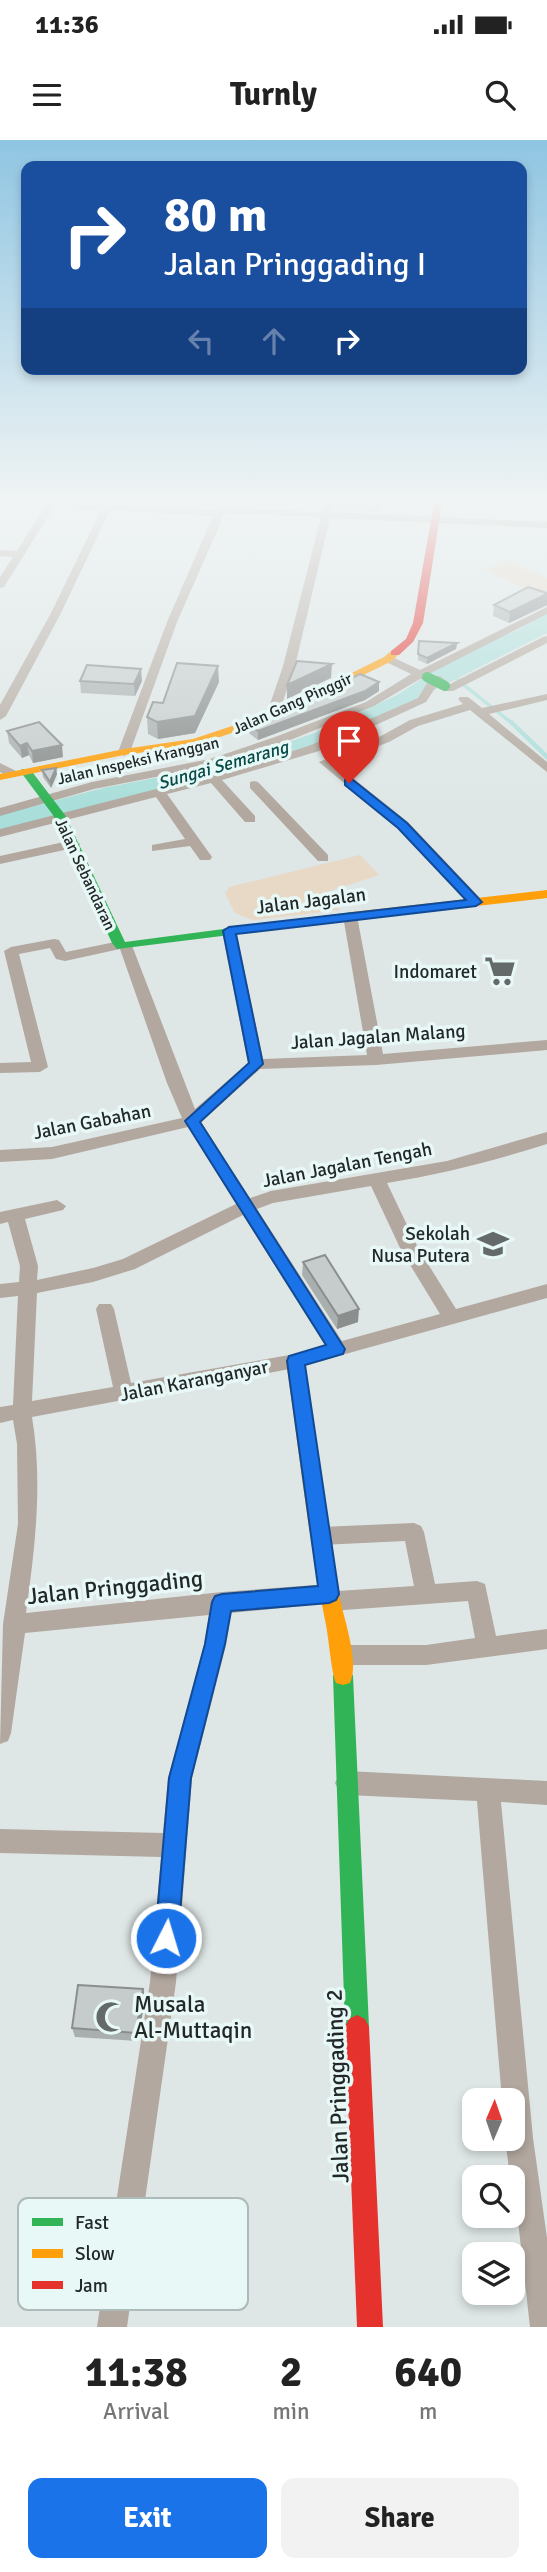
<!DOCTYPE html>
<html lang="en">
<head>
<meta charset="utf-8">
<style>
  body { margin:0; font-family:Signika,sans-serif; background:#f2f2f2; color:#222; height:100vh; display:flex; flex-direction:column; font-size:26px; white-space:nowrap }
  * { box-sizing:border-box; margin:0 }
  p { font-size:23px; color:#767676 }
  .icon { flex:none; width:38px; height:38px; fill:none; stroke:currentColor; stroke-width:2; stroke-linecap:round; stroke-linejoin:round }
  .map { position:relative; height:2187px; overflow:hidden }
  .side { display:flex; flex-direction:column; background:#fff; flex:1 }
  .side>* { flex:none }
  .guide { position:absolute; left:21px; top:21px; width:506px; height:214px; border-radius:14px; box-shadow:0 4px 10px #0003; background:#1a4fa0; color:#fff; overflow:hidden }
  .needle { width:46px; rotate:2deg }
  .fabs { position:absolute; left:462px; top:1948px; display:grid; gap:14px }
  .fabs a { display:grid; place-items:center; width:63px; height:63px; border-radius:14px; background:#fff; box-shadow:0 4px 10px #0003; font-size:35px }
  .pin { position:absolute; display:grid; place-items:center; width:60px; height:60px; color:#fff; margin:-72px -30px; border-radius:50% 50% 50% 0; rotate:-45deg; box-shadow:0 0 7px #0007 }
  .pin .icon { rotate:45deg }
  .me { position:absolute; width:77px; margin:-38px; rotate:5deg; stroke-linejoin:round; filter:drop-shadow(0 0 5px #0008) }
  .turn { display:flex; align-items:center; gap:24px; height:147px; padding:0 28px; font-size:32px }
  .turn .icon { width:91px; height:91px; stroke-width:2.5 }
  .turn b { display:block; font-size:49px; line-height:60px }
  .lanes { display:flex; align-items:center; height:66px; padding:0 28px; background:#0003; justify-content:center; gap:35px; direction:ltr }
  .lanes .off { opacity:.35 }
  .eta { display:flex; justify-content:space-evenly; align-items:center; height:119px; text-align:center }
  .eta b { font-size:42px; font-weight:700; line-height:49px }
  .button { display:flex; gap:14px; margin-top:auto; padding:14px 28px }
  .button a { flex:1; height:80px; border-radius:14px; background:#1a73e8; color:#fff; font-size:28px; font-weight:700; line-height:80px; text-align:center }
  .button a+a { background:#f2f2f2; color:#222 }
  .status { display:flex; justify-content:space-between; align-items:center; height:49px; padding:0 35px; background:#fff; direction:ltr }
  .status svg { height:19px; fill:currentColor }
  header { display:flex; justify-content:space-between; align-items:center; height:91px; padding:0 28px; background:#fff; font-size:32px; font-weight:700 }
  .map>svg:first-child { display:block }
  .green { fill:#e8d8c6 }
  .water { fill:#a9deda }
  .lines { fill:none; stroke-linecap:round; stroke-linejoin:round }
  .stream-far1 { stroke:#a9deda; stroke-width:3.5 }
  .stream { stroke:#a9deda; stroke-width:4.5 }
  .street { fill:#b2a89f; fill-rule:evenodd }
  .fast { fill:#30b455; fill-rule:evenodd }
  .slow { fill:#ff9f0a; fill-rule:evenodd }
  .jam { fill:#e5322d; fill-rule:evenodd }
  .fast-bridge { stroke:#30b455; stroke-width:10 }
  .wall { fill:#a9afaf }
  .shaded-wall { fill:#8a8f8e }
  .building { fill:#c5cccb; stroke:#8a8f8e; stroke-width:2 }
  .route { fill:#1a73e8; stroke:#114b97; stroke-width:2 }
  .labels { text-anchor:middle; stroke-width:7; stroke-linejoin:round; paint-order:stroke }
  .far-street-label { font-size:16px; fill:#222828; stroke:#e7f8f6 }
  .far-water-label { font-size:18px; font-style:italic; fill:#074b48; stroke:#e7f8f6 }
  .street-label { font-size:19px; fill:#222828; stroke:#e7f8f6 }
  .poi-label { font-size:19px; fill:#222828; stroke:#e7f8f6; text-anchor:end }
  .near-street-label { font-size:23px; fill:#222828; stroke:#e7f8f6 }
  .near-poi-label { font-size:23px; fill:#222828; stroke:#e7f8f6; text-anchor:start }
  .key { fill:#e7f8f6; stroke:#acbab8; stroke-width:2 }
  .key-label { font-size:19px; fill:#222828 }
</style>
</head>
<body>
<div class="status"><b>11:36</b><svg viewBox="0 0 49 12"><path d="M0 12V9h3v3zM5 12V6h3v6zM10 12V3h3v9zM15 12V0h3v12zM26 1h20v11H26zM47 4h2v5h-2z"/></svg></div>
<header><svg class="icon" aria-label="menu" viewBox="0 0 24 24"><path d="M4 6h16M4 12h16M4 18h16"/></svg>Turnly<svg class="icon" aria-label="search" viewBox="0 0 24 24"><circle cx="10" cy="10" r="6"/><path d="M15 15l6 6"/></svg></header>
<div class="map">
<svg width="547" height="2187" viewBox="0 0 547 2187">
  <rect width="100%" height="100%" fill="#dee6e6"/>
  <path class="green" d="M507,421L547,438V450L537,454L484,430Z
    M360,715L379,735L327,752L340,770L253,780L235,773L225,753L229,747Z"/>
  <path class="water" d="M547,472V493L393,571L325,601L216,635L0,690V675L103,648L222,625L320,591L397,555L445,524L477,506L518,490Z"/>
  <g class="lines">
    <path class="stream-far1" d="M450,534L513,584"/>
    <path class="stream" d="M511,582L547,617"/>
    <path class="street" d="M17,363H114L215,370L218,363H228L226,367L322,372L324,363H334L332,372L547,382V388L330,378L295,526L278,576L272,580L266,576L283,526L321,377L225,373L177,482L130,612L124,616L118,612L167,482L213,376L110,370L61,473L6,576L0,580V565L51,473L101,370L54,367L4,447L0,448V437L13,417L0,416V410L17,411L44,367Z
      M547,467V474L429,534L431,536H440L450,544L543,497L547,496V503L453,551H445L437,545L426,562L319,611L222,640L255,676V682H245L211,643L167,654L212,717L210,720H200L190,706L152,711V705L185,699L156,657L0,697V689L250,625L311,605L418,558L429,540L420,539L374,566L283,603L217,625L94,649L0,676V668L92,642L210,619L275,597L366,562L411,534L384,521V517H392L420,530Z
      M547,554V560L489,574L547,622V632L470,570L418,586L389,602L334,623L408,682L481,759V765H471L398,688L319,622L381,596L410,580L463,564L458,559L460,557H468L482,568Z
      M0,623L16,631V637H8L0,632Z
      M254,641L258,642L328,715V721H318L250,648V642Z
      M73,700L80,704L78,707L0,724V716Z
      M350,772L357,776L383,914L547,900V910L376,925L260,929L201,982L250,1058L271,1051L447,1021L547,992V1004C494,1021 442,1034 387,1043L418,1108L456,1169L547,1144V1158L295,1228L32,1277C43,1343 35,1407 26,1473L222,1452L329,1444L338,1451L414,1446L405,1401L321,1405L314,1402L311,1396L314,1390L321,1387L414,1383L421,1386L424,1392L435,1444L477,1441L485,1444L496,1496L547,1489V1509L426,1525H342L334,1522L331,1515L334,1508L342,1505H426L475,1498L468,1461L330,1471L321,1464L231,1473L226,1505L192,1638L176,1842L127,2187H97L150,1842L161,1717L0,1713V1689L163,1693L168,1638L204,1505L209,1475L25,1493L11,1593L8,1601L0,1604L3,1484L18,1384L17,1304L13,1280L0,1283V1267L13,1265L18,1156L0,1158V1144L19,1142L20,1126L8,1082L0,1084V1072L57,1060L66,1066L63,1070L25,1079L38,1126L37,1140L93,1128L123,1119L236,1064L188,987L52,1019L0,1022V1010L52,1007L182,978L167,943L120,809L65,821L56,819L50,808L19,814L48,927L40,932L0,933V923L31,922L4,811L11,807L54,799L59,800L66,812L120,801L131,803L195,969L248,923L222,791L224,788H234L236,791L263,919L367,915L343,776ZM371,1046L401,1110L440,1174L342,1201L257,1069L273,1063ZM243,1075L325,1205L295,1214L131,1243L114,1169L111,1164H99L96,1169L113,1247L32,1261L37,1153L93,1142L135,1129Z
      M347,1631L547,1641V1665L501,1662L533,1998L547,2098V2187H530L513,2037H510L505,1998H513V1960H502L477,1661L347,1655L339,1651L335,1643L339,1635Z"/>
    <path class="fast" d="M22,629H30L65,675L125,802L352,772L358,776L352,780L117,809L112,803L53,675L20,631Z
      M343,1527L350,1529L353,1536L369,1887L365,1895L357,1899L349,1895L345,1887L333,1536L336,1529Z"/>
    <path class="slow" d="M391,511L400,513L392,521L276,578L199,604L124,615L0,640V634L124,609L193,599L268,574L384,517Z
      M547,750V758L352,780L346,776L352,772Z
      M295,1214L301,1216L304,1221C315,1298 325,1377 339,1454C343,1477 360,1521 350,1543L343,1545L336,1543C331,1531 329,1500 326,1485C308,1398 299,1309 286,1221L289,1216Z"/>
    <path class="jam" d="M434,363H442L423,483L413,502L399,515H391V511L406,499L413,483Z
      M357,1875L365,1879L369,1887L383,2187H357L345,1887L349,1879Z"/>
    <path class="fast-bridge" d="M427,537L445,546"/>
  </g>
  <path class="wall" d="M338,363H383L381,372L338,370Z
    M494,465H547L509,483L493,476Z
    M419,501L457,503L456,509L427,524L418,520Z
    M80,541H142L135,556L81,553Z
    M219,542L195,593L158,599L148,594L147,577L163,563Z
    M379,551L365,560L258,600L249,593V584Z
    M7,591L63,617L33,623L29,615L22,618L9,603Z
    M56,628L57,634L51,648L43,637L42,630Z
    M303,1122L358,1182L337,1189L302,1135Z
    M143,1849L145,1858L138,1901L75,1897L72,1888Z"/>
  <path class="shaded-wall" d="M547,454V465L509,483L510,472Z
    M457,503L456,509L427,524V518Z
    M332,524L331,538L287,559V545Z
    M218,526L219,542L195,593L158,599L157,582Z
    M141,529L142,541L135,556L134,544Z
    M379,542V551L365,560L258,600V591Z
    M27,603L29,615L22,618L20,606Z
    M62,605L63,617L33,623L32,611Z
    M56,628L57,634L51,648L50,642Z
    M359,1169L358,1182L337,1189L338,1176Z
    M143,1849L145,1858L138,1901L136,1893Z"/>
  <path class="building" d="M528,447L547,453V454L510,472L494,465Z
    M419,501L457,503L427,518L418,514Z
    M297,521L332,524L287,545Z
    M177,523L218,526L195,576L157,582L147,577L153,562L163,563Z
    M87,525L141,529L134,544L80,541Z
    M360,534L379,542L365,551L258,591L249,584L279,574Z
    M39,582L62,605L32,611L27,603L20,606L7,591Z
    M56,628L50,642L42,630Z
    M325,1115L359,1169L338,1176L303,1122Z
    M78,1845L143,1849L136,1893L72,1888Z"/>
  <linearGradient id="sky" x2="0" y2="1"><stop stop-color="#8fc5e2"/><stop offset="0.54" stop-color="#f0f4f4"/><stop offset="1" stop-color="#f0f4f4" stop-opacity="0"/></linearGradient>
  <rect width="547" height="669" fill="url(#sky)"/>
  <path class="route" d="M345,640H353L407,683L482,762L476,766L236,794L263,924L200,982L345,1209L343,1214L305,1225L339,1454L336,1460L329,1463L231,1471L225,1504L191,1638L178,1798L175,1806L166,1809L158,1806L155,1798L169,1638L205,1504L212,1462L215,1456L222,1454L318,1446L287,1221L289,1216L326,1205L185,981L249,923L223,791L229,787L466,760L398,688L345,645Z"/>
  <defs>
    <symbol id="supermarket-bare" viewBox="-9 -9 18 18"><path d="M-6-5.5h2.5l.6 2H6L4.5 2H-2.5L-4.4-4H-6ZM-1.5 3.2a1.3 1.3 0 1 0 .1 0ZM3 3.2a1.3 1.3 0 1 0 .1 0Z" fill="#646a6a" stroke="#e7f8f6" stroke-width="2.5" paint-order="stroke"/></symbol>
    <symbol id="school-bare" viewBox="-9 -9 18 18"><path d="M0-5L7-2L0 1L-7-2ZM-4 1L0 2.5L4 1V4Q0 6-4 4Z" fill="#646a6a" stroke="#e7f8f6" stroke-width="2.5" paint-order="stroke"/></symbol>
    <symbol id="mosque-bare" viewBox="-9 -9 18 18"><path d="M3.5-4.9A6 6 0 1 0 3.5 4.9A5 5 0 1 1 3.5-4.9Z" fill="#646a6a" stroke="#e7f8f6" stroke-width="2.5" paint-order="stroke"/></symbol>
  </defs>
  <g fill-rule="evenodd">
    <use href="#supermarket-bare" x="478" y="809" width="44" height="44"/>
    <use href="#school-bare" x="471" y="1082" width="44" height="44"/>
    <use href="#mosque-bare" x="89" y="1855" width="44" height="44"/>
  </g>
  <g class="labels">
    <g class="far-street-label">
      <text transform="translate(292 563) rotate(-24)" y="6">Jalan Gang Pinggir</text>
      <text transform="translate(138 620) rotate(-13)" y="6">Jalan Inspeksi Kranggan</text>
      <text transform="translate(86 734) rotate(65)" y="6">Jalan Sebandaran</text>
    </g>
    <g class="far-water-label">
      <text transform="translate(223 625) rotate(-16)" y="6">Sungai Semarang</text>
    </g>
    <g class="street-label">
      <text transform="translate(311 760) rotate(-7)" y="7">Jalan Jagalan</text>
      <text transform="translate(378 896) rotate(-4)" y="7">Jalan Jagalan Malang</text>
      <text transform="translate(92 981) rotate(-11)" y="7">Jalan Gabahan</text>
      <text transform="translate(347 1024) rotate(-11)" y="7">Jalan Jagalan Tengah</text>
      <text transform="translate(194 1240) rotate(-11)" y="7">Jalan Karanganyar</text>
    </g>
    <g class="poi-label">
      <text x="477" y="838">Indomaret</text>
      <text x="470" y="1100">Sekolah<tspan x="470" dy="22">Nusa Putera</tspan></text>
    </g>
    <g class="near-street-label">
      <text transform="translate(115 1447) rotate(-6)" y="8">Jalan Pringgading</text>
      <text transform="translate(337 1946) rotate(-92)" y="8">Jalan Pringgading 2</text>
    </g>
    <g class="near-poi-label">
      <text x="134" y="1872">Musala<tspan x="134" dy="26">Al-Muttaqin</tspan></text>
    </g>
  </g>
  <rect x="18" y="2058" width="230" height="112" rx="10" class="key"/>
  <rect x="32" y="2078" width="31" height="8" fill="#30b455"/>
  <rect x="32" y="2109" width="31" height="9" fill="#ff9f0a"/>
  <rect x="32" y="2141" width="31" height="8" fill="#e5322d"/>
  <g class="key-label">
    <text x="75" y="2089">Fast</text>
    <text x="75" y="2120">Slow</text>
    <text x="75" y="2152">Jam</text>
  </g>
</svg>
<div class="fabs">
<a><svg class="needle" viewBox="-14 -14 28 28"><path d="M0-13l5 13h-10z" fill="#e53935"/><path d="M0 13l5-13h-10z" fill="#767676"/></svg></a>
<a><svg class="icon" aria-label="search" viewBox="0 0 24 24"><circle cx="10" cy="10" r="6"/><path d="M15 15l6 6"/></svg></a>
<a><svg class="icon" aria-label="layers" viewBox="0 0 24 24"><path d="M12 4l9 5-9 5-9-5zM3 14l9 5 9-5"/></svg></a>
</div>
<div class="pin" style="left:349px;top:643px;background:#d93025"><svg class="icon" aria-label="arrive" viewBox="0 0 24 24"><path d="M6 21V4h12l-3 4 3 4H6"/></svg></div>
<svg class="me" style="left:166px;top:1798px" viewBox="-20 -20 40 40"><circle r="17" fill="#1a73e8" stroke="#fff" stroke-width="3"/><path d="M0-11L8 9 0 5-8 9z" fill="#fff"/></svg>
<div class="guide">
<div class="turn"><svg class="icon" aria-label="right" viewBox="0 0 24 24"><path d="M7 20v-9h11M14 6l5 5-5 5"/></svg><div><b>80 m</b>Jalan Pringgading I</div></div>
<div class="lanes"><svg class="icon off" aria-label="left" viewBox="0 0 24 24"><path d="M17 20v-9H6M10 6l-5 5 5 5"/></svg><svg class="icon off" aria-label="ahead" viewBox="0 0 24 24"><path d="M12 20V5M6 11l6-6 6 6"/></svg><svg class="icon" aria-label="right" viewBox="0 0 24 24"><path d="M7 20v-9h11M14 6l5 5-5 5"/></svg></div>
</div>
</div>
<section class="side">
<div class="eta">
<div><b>11:38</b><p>Arrival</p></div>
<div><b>2</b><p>min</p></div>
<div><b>640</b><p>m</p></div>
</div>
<div class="button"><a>Exit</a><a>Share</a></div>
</section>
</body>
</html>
